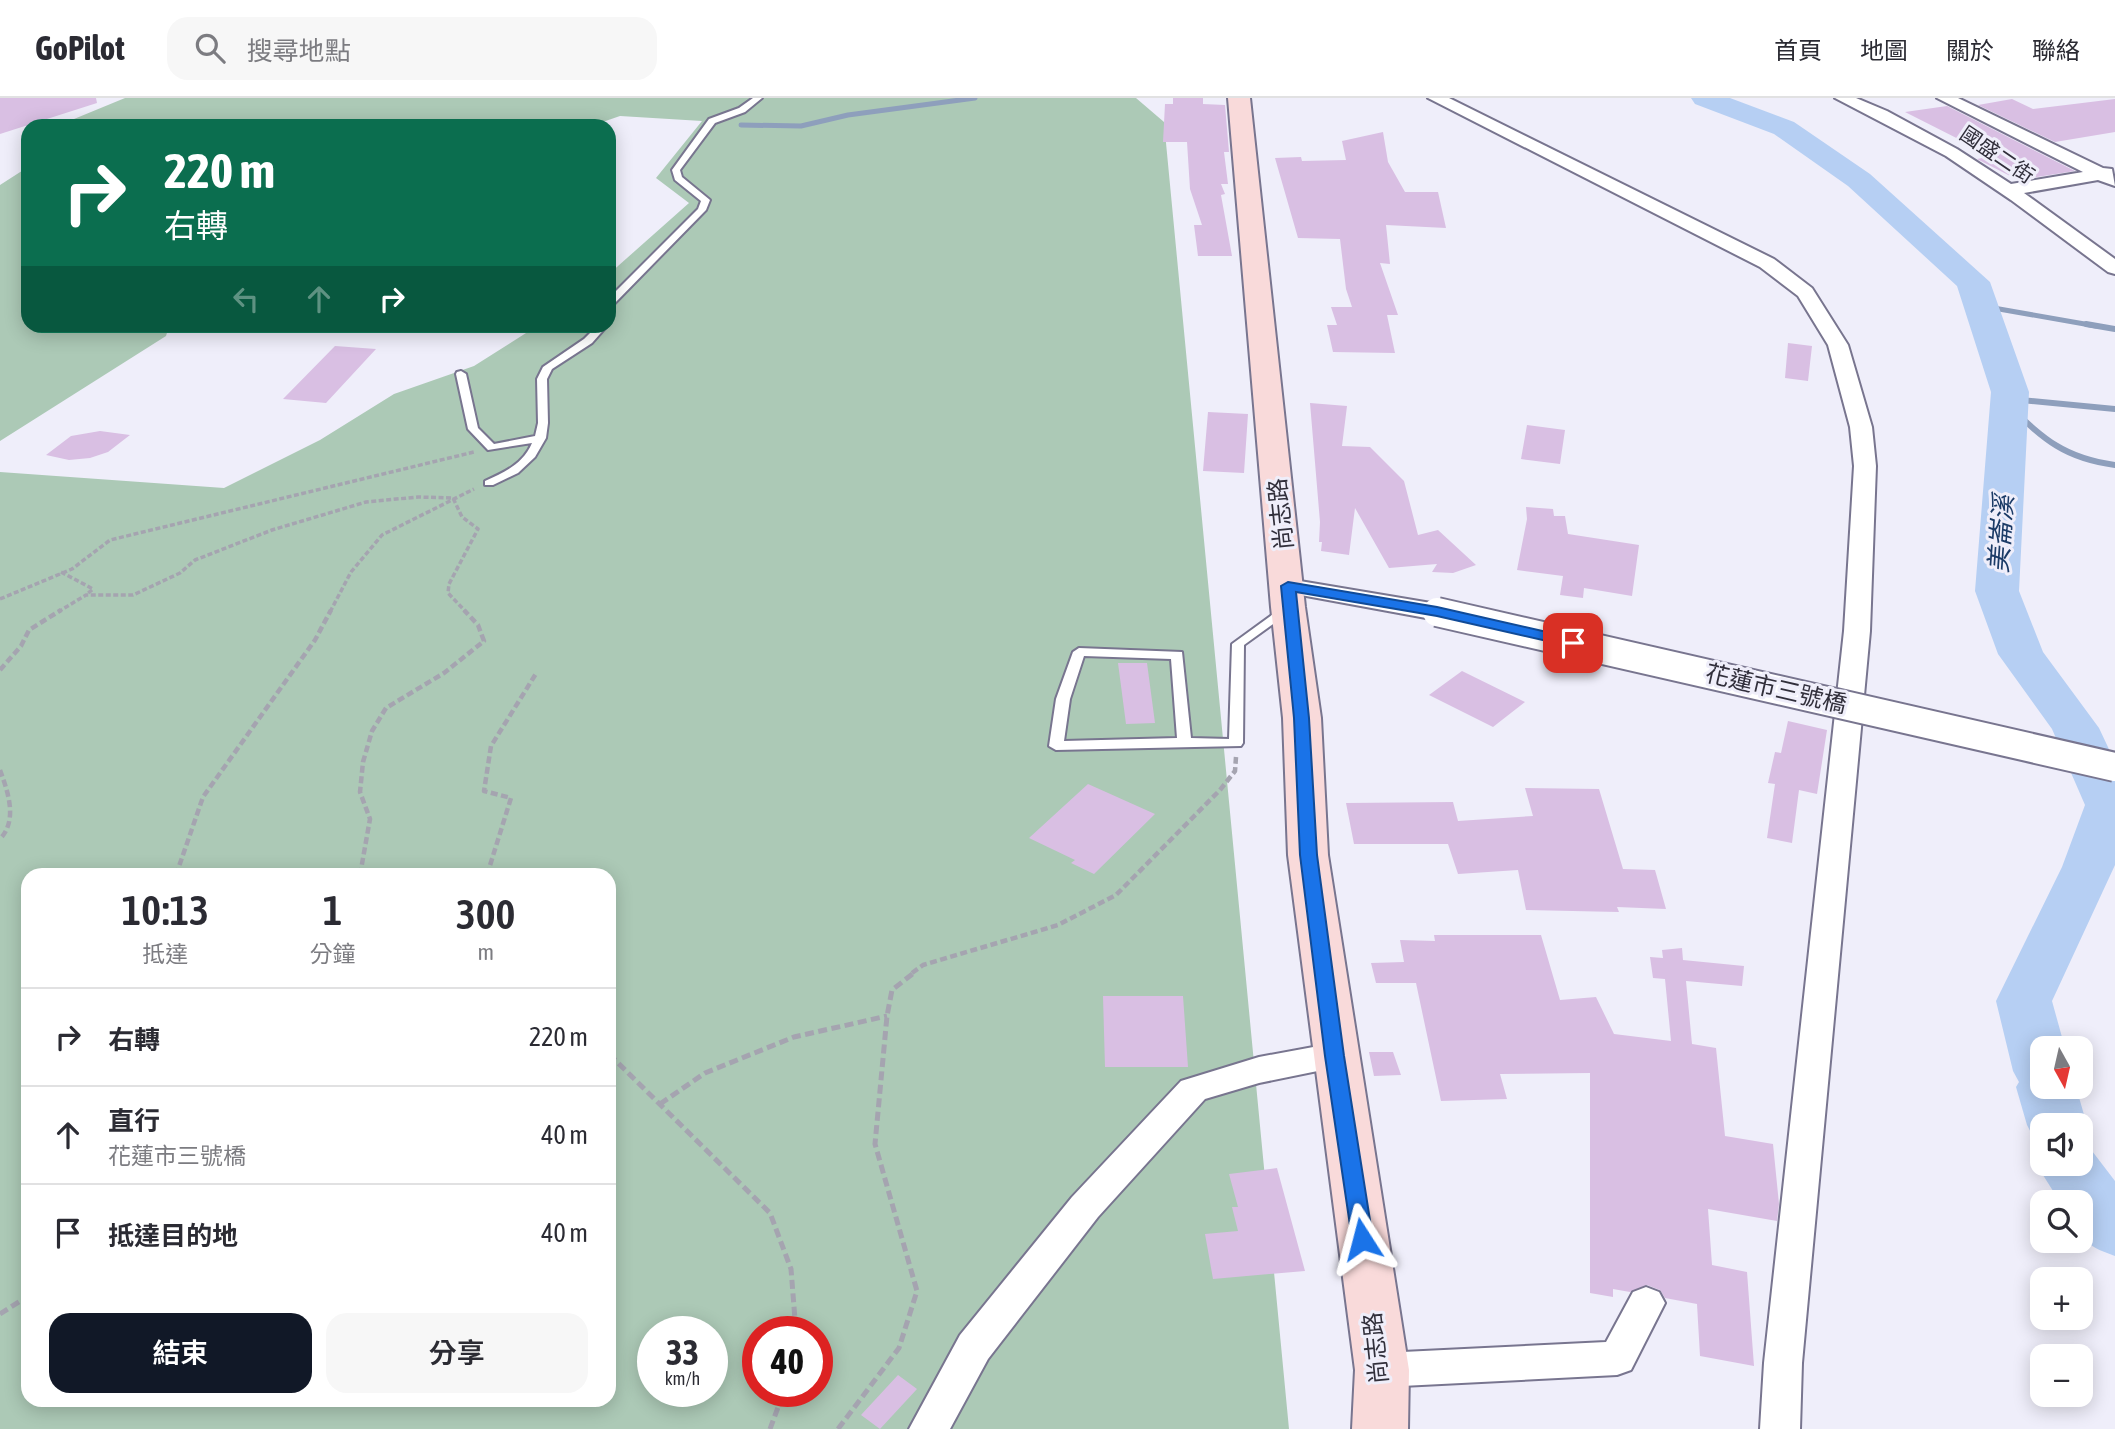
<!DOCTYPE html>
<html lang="zh-TW">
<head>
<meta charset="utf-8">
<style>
  body { margin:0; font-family:"Asap Condensed","Noto Sans TC",sans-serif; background:#f7f7f7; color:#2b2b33; height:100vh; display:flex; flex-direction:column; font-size:26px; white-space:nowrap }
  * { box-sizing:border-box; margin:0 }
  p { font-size:23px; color:#7c7c81 }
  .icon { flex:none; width:38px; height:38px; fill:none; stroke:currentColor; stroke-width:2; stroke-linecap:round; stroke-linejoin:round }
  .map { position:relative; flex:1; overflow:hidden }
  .sheet { position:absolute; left:21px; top:770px; width:595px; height:539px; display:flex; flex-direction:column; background:#fff; border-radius:21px; box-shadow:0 4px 18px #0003 }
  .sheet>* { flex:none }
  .banner { position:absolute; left:21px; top:21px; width:595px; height:214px; border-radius:21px; box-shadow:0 4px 18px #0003; background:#0b6e4f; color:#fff; overflow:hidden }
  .needle { width:46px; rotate:172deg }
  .tools { position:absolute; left:2030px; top:938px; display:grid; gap:14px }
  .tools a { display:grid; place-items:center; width:63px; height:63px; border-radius:14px; background:#fff; box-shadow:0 4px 18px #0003; font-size:35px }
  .speed { position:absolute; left:637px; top:1218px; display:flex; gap:14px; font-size:35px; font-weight:700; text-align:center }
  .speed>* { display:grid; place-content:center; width:91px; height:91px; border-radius:50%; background:#fff; box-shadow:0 4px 18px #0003; line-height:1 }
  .speed small { font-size:18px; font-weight:400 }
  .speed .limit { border:10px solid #d22; background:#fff; color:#111 }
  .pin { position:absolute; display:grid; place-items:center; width:60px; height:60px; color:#fff; margin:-30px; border-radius:14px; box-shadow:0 4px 10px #0006 }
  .me { position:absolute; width:77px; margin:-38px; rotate:351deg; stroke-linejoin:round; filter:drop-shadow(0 0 5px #0008) }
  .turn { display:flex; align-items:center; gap:24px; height:147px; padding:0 28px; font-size:32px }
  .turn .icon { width:91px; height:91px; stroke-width:2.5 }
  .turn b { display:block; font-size:49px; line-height:60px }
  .lanes { display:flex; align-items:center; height:66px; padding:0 28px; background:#0003; justify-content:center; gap:35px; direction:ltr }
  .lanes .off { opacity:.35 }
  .eta { display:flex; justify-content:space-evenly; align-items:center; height:119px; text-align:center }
  .eta b { font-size:42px; font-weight:600; line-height:49px }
  .cta { display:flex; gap:14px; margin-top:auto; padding:14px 28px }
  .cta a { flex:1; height:80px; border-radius:21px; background:#111827; color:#fff; font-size:28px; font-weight:600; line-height:80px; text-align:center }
  .cta a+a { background:#f7f7f7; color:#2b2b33 }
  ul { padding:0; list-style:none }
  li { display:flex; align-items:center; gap:21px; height:98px; padding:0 28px; border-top:2px solid #e1e1e2 }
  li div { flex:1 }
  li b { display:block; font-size:26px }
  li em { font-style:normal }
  header { display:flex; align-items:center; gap:42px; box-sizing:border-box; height:98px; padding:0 35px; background:#fff; border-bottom:2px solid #e1e1e2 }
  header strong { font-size:33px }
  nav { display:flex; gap:38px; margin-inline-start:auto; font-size:24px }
  .search { width:490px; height:63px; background:#f7f7f7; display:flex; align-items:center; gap:18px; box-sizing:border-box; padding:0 24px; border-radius:21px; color:#7c7c81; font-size:26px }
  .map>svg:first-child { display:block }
  .green { fill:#acc9b6; fill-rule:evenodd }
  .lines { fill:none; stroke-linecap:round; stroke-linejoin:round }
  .stream-far1 { stroke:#8e9fbc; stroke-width:5 }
  .stream { stroke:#8e9fbc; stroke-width:6 }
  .river { fill:#b6cff3; fill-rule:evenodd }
  .building { fill:#d9bfe3 }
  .lane-casing { stroke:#78758f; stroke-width:4 }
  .street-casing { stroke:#78758f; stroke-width:4 }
  .secondary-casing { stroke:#78758f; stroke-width:4 }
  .path-far2 { stroke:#a5a4b0; stroke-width:3.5; stroke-dasharray:5 2.5; stroke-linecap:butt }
  .path-far1 { stroke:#a5a4b0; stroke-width:4.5; stroke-dasharray:7 3.5; stroke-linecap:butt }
  .path { stroke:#a5a4b0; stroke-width:5; stroke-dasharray:9 4.5; stroke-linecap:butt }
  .lane { fill:#fff; fill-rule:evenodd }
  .street { fill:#fff; fill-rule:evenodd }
  .secondary { fill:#f9dada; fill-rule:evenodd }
  .street-bridge-casing { stroke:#78758f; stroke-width:32; stroke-linecap:butt }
  .street-bridge { stroke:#fff; stroke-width:28 }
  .route { fill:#1a73e8; stroke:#114b97; stroke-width:2 }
  .labels { text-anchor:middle; stroke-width:6; stroke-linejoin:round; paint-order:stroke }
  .far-street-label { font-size:21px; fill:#312f3b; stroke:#efeefa }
  .street-label { font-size:24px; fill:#312f3b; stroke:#efeefa }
  .water-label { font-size:26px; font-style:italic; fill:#1b3b67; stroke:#efeefa }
</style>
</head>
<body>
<header>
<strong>GoPilot</strong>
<div class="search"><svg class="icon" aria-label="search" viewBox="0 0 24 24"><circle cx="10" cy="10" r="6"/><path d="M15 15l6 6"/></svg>搜尋地點</div>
<nav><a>首頁</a><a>地圖</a><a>關於</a><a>聯絡</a></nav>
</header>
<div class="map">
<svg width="2115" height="1331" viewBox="0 0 2115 1331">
  <rect width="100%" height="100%" fill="#efeefa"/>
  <path class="green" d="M125,0H1136L1164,24L1289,1331H0V374L224,390L320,342L394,296L474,268L537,228H609V176L689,105L656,80L702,23L620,18L591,28H57ZM28,777H609V1302H28ZM653,1234H712V1293H653ZM758,1234H817V1293H758Z
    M28,69V228H169L166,238L0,343V87Z"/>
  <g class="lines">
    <path class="stream-far1" d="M741,27L801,28L848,17L975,0
      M1982,208L2096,228"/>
    <path class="stream" d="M2086,226L2115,231
      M2010,301L2115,311
      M2009,308C2045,342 2064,360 2115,367"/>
    <path class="river" d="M1691,0H1730L1794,24L1870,76L1990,184L2029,294L2019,493L2043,554L2099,630L2115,664V767L2052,903L2065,950H2042V989H2076L2087,1027L2081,1039V1027H2042V1046L2036,1044L2027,1027L2016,989L2019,984L2013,973L1996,903L2062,769L2085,707L2052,631L1998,556L1975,493L1991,294L1957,188L1848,88L1774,36L1695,6Z
      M2081,1046L2089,1049L2115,1083V1158C2080,1146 2081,1140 2081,1104H2060L2036,1066L2042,1054V1066H2081Z"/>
  </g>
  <path class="building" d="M0,0H96L97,5L0,36Z
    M1173,0H1203V6L1225,7L1229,54H1224L1228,86H1221L1225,96L1221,97L1232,158H1198L1194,127H1202L1190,91L1187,44H1163L1165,6H1173Z
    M2012,1L2033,11L2115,1V34L2055,44L1978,7Z
    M1947,8L1953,11L2075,73L2018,82L1977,61L1992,58L1905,14Z
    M1383,34L1388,64L1405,94H1438L1446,130L1386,127L1390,166L1380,165L1398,217H1387L1395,255L1333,254L1327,227H1337L1331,209H1352L1346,191L1340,141L1298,140L1275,60L1301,59L1302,63L1346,62L1342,43Z
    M1788,245L1812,248L1808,283L1785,280Z
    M335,248L376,251L326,305L283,301Z
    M1310,305L1347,308L1342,348L1370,349L1404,383L1418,437L1438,432L1476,467L1453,475L1432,474L1437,466L1389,470L1355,410L1349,457L1321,453L1322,444H1319L1320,424Z
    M1208,314L1248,316L1244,375L1203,373Z
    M1527,327L1565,332L1560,366L1521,361Z
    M100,333L130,337L108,354L90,360L69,362L46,357L71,338Z
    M1526,409L1553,411L1554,418H1565L1568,436L1639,447L1632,498L1584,490L1583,500L1560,497L1563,478L1517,472L1527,421Z
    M1118,565H1147L1155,625L1126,626Z
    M1462,573L1525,604L1493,629L1429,597Z
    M1788,623L1827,632L1817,696L1799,692L1792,745L1767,740L1775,686L1768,685L1775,654L1781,655Z
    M1088,686L1155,716L1094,776L1071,765L1075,762L1029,740Z
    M1525,690L1599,691L1623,771L1655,772L1666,811L1617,809L1619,814L1526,812L1518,772L1458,776L1448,746H1354L1346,705L1453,704L1458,723L1533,718Z
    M1434,837H1541L1560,902L1596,899L1614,936L1671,943L1665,881L1653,880L1650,859L1663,860L1662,852L1682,850L1683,862L1744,868L1742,888L1686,883L1692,946L1716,950L1725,1038L1773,1046L1779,1106L1777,1123L1708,1111L1712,1167L1747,1174L1754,1268L1700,1258L1697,1206L1665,1200L1660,1192L1647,1187L1630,1194L1613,1191V1199L1590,1195V975L1500,976L1507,1001L1441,1003L1416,885H1376L1371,865L1404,864L1400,842L1435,843Z
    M1103,898H1183L1188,969H1105Z
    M1369,954H1393L1401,977L1374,978Z
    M1277,1070L1305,1173L1213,1181L1205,1136L1238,1133L1232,1109H1238L1229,1076Z
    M898,1277L917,1291L880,1331L861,1317Z"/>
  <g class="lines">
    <defs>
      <path id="lane" d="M753,0H762L745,14L715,25L680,72L682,79L710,102L706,112L612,208L609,209V200L698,111L701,103L675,82L672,72L709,21L739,10Z
        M597,228H607L592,245L552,271L547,281L548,325L546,340L535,359L518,375L493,387H485V383C505,374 523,366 532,345L488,352L468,331L456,276L457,274L461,273L466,276L478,330L494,346L535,338L538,325L537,281L543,269L584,241Z
        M1287,506L1291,507L1293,510L1291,513L1244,547L1243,645L1241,648L1056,652L1049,648L1056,601L1073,554L1079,550L1182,554L1191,640L1229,641L1232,546ZM1084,558L1171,561L1177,640L1064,643L1070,601Z"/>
      <path id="street" d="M1428,0H1449L1774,161L1812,190L1848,247L1872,329L1876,368L1870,533L1802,1265L1800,1331H1760L1764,1265L1844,533L1854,368L1850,329L1828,247L1798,198L1760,169Z
        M1835,0H1856L1887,13L1957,51L2011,86L2083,74L1937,0H1958L2103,70L2112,71L2115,88L2098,82L2024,95L2115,161V176L2108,174L2011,102L1946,58Z
        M1288,481L1437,506L1446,509L1450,514L1446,519L1437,522L1279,493L1276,488L1279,483Z
        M1335,945L1347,949L1352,958L1347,967L1259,985L1205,1001L1098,1119L988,1261L950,1331H909L960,1237L1072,1099L1181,983L1259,959Z
        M1646,1189L1659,1194L1665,1205L1631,1272L1617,1277L1382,1289L1368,1284L1362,1272L1368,1260L1382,1255L1606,1244L1633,1194Z"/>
      <path id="secondary" d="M1228,0H1250L1305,509L1321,620L1328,757L1409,1272L1408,1331H1352L1355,1272L1288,757L1283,620L1271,509Z"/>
    </defs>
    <use href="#lane" class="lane-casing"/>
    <use href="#street" class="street-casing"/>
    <use href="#secondary" class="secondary-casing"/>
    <path class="path-far2" d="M61,474L93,491L87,496
      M0,501L72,471L110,442L474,354
      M58,514L86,497H133L180,475L195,462L272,432L366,404L418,399L453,400L462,419L478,431L449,486L448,495L466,514
      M330,514L351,474L382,437L474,391"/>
    <path class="path-far1" d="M0,572L21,548L29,532L61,512
      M0,672C8,694 18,722 0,741
      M176,777L203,699L315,542L331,512
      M360,777L370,721L360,694L363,664L372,633L386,610L444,575L484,543L478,527L464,512
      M487,777L511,700L484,693L491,648L537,574
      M912,875L923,867L1058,827L1116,797L1220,692L1235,673L1236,659"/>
    <path class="path" d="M609,956L770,1115L791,1171L796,1234
      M660,1006L705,975L794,939L887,918
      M0,1216L28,1198
      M770,1331L784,1293
      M838,1331L899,1250L917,1193L875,1046L887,918L892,892L915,874"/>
    <use href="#lane" class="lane"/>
    <use href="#street" class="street"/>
    <use href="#secondary" class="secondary"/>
    <defs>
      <path id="street-bridge" d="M1437,514L2115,669"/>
    </defs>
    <use href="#street-bridge" class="street-bridge-casing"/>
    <use href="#street-bridge" class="street-bridge"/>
  </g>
  <path class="route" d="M1288,484L1437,509L1573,540L1580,545L1573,549L1437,518L1296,494L1309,620L1317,757L1344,958L1373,1141L1370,1147L1362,1150L1355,1147L1352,1141L1325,958L1300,757L1294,620L1281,488Z"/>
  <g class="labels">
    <g class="far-street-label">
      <text transform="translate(1997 57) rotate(34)" y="7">國盛二街</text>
    </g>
    <g class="street-label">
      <text transform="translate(1281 416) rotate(-96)" y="8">尚志路</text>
      <text transform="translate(1776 591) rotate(13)" y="8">花蓮市三號橋</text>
      <text transform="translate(1376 1250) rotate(-96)" y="8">尚志路</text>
    </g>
    <g class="water-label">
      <text transform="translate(2001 436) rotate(-86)" y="9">美崙溪</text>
    </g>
  </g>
</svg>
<div class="tools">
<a><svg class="needle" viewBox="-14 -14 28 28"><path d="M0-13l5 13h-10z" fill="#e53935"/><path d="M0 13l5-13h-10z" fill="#7c7c81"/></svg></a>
<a><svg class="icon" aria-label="sound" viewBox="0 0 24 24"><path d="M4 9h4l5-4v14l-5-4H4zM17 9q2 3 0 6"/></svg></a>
<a><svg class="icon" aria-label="search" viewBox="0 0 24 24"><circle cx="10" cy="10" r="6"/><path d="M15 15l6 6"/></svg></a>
<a>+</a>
<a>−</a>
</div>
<div class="speed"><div>33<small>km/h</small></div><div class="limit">40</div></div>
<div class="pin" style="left:1573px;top:545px;background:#d93025"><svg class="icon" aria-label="arrive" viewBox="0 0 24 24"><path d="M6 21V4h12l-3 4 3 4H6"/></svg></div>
<svg class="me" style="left:1362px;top:1141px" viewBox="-20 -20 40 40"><path d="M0-17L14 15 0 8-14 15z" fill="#1a73e8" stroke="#fff" stroke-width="4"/></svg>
<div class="banner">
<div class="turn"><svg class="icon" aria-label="right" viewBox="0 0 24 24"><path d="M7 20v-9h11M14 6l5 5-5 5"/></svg><div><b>220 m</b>右轉</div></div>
<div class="lanes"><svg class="icon off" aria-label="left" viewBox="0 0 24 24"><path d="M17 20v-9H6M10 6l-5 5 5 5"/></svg><svg class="icon off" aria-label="ahead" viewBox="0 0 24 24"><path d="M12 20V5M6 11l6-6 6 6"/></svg><svg class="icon" aria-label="right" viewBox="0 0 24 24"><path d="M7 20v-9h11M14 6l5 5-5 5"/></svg></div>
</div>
<section class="sheet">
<div class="eta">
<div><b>10:13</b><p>抵達</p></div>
<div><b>1</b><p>分鐘</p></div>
<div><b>300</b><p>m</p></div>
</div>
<ul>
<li><svg class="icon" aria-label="right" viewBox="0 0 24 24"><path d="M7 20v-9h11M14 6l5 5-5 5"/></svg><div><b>右轉</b></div><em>220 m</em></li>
<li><svg class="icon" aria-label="ahead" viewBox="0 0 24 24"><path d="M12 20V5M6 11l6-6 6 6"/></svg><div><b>直行</b><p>花蓮市三號橋</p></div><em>40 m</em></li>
<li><svg class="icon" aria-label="arrive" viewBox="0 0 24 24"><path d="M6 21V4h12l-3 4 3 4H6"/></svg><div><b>抵達目的地</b></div><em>40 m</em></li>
</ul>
<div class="cta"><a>結束</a><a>分享</a></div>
</section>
</div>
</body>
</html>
